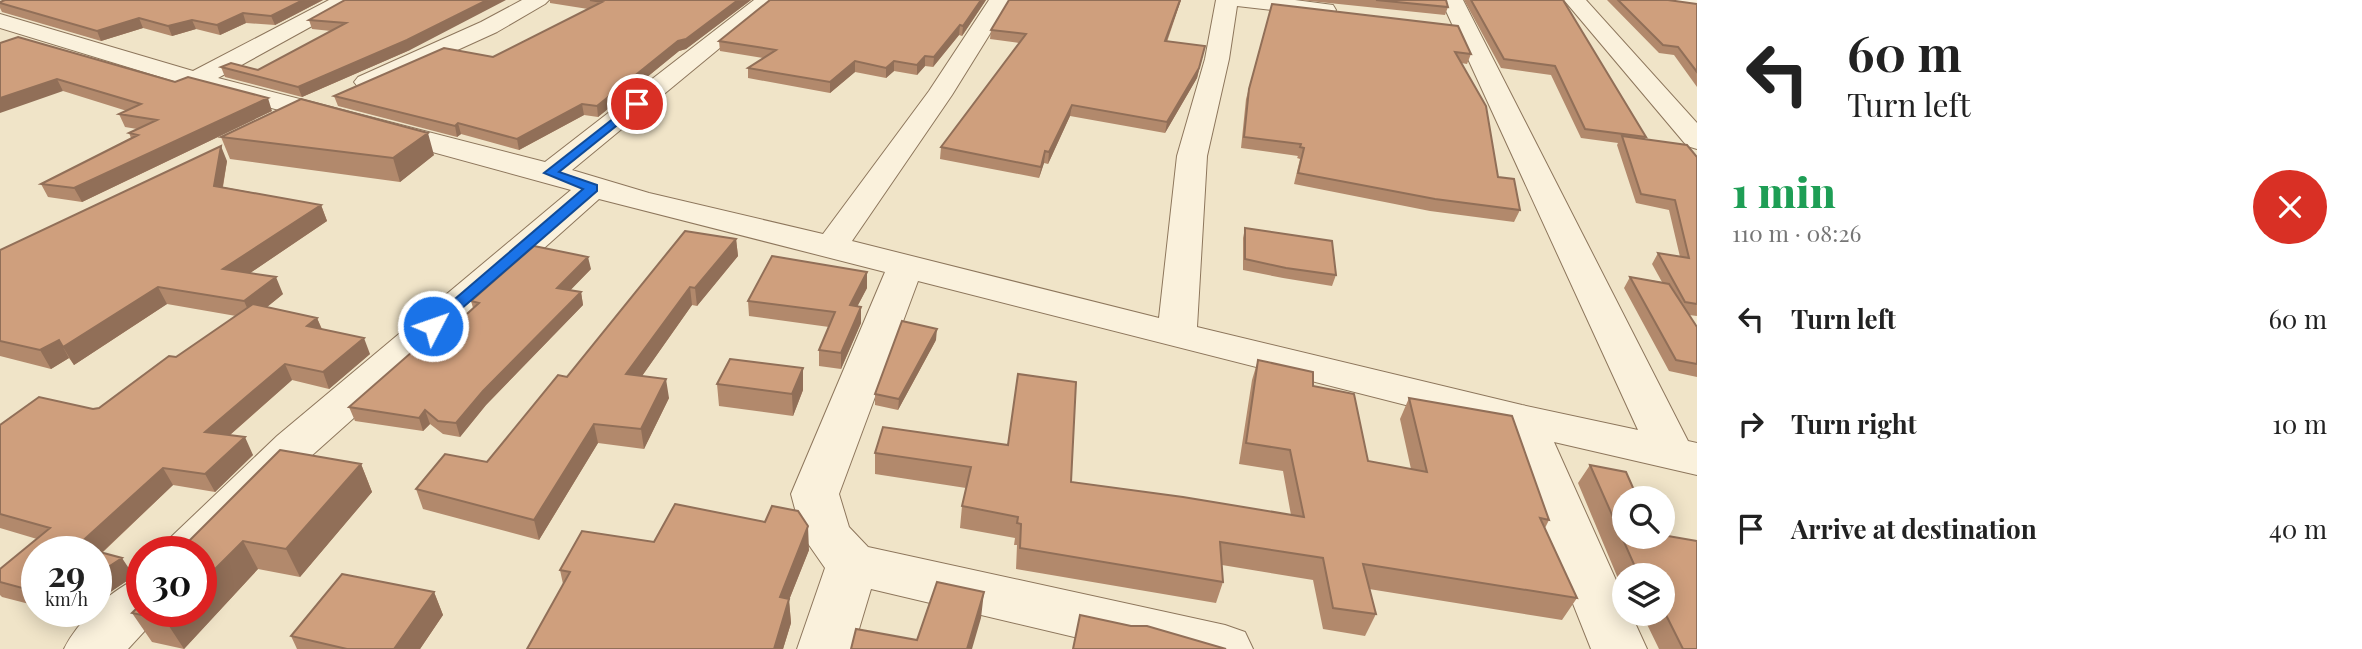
<!DOCTYPE html>
<html lang="en">
<head>
<meta charset="utf-8">
<style>
  body { margin:0; font-family:"Playfair Display",serif; background:#f2f2f2; color:#222; height:100vh; display:flex; flex-direction:column; font-size:26px; white-space:nowrap }
  * { box-sizing:border-box; margin:0 }
  p { font-size:23px; color:#767676 }
  .icon { flex:none; width:38px; height:38px; fill:none; stroke:currentColor; stroke-width:2; stroke-linecap:round; stroke-linejoin:round }
  .map { position:relative; flex:1; overflow:hidden }
  .sheet { display:flex; flex-direction:column; background:#fff; width:665px }
  .sheet>* { flex:none }
  .banner { background:#fff; color:#222; overflow:hidden }
  .tools { position:absolute; left:1612px; top:486px; display:grid; gap:14px }
  .tools a { display:grid; place-items:center; width:63px; height:63px; border-radius:50%; background:#fff; box-shadow:0 4px 18px #0003; font-size:35px }
  .speed { position:absolute; left:21px; top:536px; display:flex; gap:14px; font-size:35px; font-weight:700; text-align:center }
  .speed>* { display:grid; place-content:center; width:91px; height:91px; border-radius:50%; background:#fff; box-shadow:0 4px 18px #0003; line-height:1 }
  .speed small { font-size:18px; font-weight:400 }
  .speed .limit { border:10px solid #d22; background:#fff; color:#111 }
  .pin { position:absolute; display:grid; place-items:center; width:60px; height:60px; color:#fff; margin:-30px; border:4px solid #fff; border-radius:50%; box-shadow:0 2px 7px #0007 }
  .me { position:absolute; width:77px; margin:-38px; rotate:49deg; stroke-linejoin:round; filter:drop-shadow(0 0 5px #0008) }
  .turn { display:flex; align-items:center; gap:24px; height:147px; padding:0 35px; font-size:32px }
  .turn .icon { width:91px; height:91px; stroke-width:2.5 }
  .turn b { display:block; font-size:49px; line-height:60px }
  .round { display:grid; place-items:center; flex:none; width:74px; height:74px; border-radius:37px; background:#f2f2f2 }
  .headline { display:flex; align-items:center; justify-content:space-between; height:119px; padding:0 35px }
  h1 { font-size:42px; font-weight:800; line-height:52px; color:#1e9e55 }
  ul { padding:0; list-style:none }
  li { display:flex; align-items:center; gap:21px; height:105px; padding:0 35px }
  li div { flex:1 }
  li b { display:block; font-size:26px }
  li em { font-style:normal }
  main { display:flex; flex:1; min-height:0 }
  .map>svg:first-child { display:block }
  .lines { fill:none; stroke-linecap:round; stroke-linejoin:round }
  .street-casing { stroke:#8d765c; stroke-width:2 }
  .street { fill:#faf1dc; fill-rule:evenodd }
  .wall { fill:#b2896c }
  .shaded-wall { fill:#916f58 }
  .building { fill:#cf9f7d; stroke:#916f58; stroke-width:2 }
  .route { fill:#1a73e8; stroke:#114b97; stroke-width:2 }
</style>
</head>
<body>
<main>
<div class="map">
<svg width="1697" height="649" viewBox="0 0 1697 649">
  <rect width="100%" height="100%" fill="#f0e4c8"/>
  <g class="lines">
    <defs>
      <path id="street" d="M329,0H356L352,4L218,78L545,162L754,0H778L572,170L649,193L823,234L929,91L989,0H1011L952,95L852,241L1159,318L1177,156L1205,59L1216,0H1295L1333,5L1336,10L1333,15L1325,16L1237,6L1229,59L1207,156L1197,327L1522,405L1638,430L1441,0H1463L1688,441L1697,443V475L1554,442L1624,598V614H1631L1647,649H1591L1504,430L918,281L839,494L849,527L868,547L1225,625L1245,632L1253,649H1125L871,589L853,649H797L825,568L802,535L791,494L885,272L599,199L309,458L207,565L201,567V551H164L171,537L277,436L571,190L187,85L0,28V14L193,71Z
        M522,0H549L545,4L497,32L376,87L367,90L358,87L354,82L358,77L481,22Z
        M1564,0H1586L1697,123V149L1687,146Z
        M1653,0H1697V9L1657,4Z
        M142,577V611H163L128,649H64C77,622 113,587 142,577Z"/>
    </defs>
    <use href="#street" class="street-casing"/>
    <use href="#street" class="street"/>
  </g>
  <path class="wall" d="M323,0L275,25L246,23L220,35L196,29L172,36L143,28L101,41L2,12L0,8V2Z
    M345,0L410,50L302,97L225,77L221,67L258,70L331,31L312,29L309,20Z
    M550,0H751L686,49L679,51L598,117L584,115L519,150L461,134L457,137L338,106L334,96L493,57L588,9L550,3Z
    M986,0L962,36L959,35L933,67L925,66L917,75L894,71L886,78L855,72L830,93L748,78V68L763,58L720,51L719,41Z
    M1009,0H1181L1167,42L1205,46L1197,78L1165,133L1070,116L1048,164L1044,163L1039,178L940,159L941,147L1019,43L990,39L991,30Z
    M1300,0H1446L1448,7L1445,15Z
    M1464,0H1563L1646,137L1645,139L1697,157V316L1689,315L1697,327V377L1669,371L1624,288L1630,277L1662,282L1652,264L1658,253L1680,257L1669,210L1636,203L1617,145L1618,143L1581,138L1551,75L1501,68Z
    M1607,0H1668L1697,4V87L1674,55L1659,53Z
    M1272,4L1471,54L1467,64L1461,63L1498,177L1520,210L1514,222L1430,211L1294,184L1300,159L1297,158L1298,156L1241,148L1246,99Z
    M0,43L272,111L82,202L48,197L41,184L131,138L129,133L137,129L125,127L119,114L127,111L63,91Z
    M221,137L434,155L400,182L230,159Z
    M227,161L223,187L321,205L327,221L250,273L283,294L267,307L317,318L322,329L370,354L329,389L292,380L230,435L253,455L215,492L173,485L102,553L134,576L106,595L37,551V606L2,597L0,595V569L37,539L0,528V425L99,408L176,357L236,316L167,304L74,365L69,358L51,369L0,356V250Z
    M1245,228L1336,275L1332,286L1283,278L1243,270V238Z
    M736,239L738,256L697,306L692,305L642,376L669,398L644,449L598,443L539,540L423,509L416,489L487,462L567,377Z
    M591,269L570,290L581,292L583,305L486,405L460,437L443,434L430,424L423,431L355,421L349,407L424,353L473,308L471,301Z
    M867,288L857,307H861V323L841,369L819,366V350L829,327L749,316L748,301Z
    M936,340L898,410L875,405V394Z
    M1258,360L1313,386L1368,461L1411,469L1400,419L1409,398L1549,520L1545,528L1577,598L1562,620L1369,589L1376,614L1365,636L1323,629L1313,580L1222,565L1223,582L1216,603L1016,569L1017,545H1014L1015,538L960,528L962,506L966,488L875,474V453L1291,515L1283,471L1239,464L1252,380Z
    M803,368V390L793,416L719,406L717,384Z
    M361,464L372,492L300,577L258,569L184,649L152,642L132,613L201,551Z
    M1590,465L1626,472L1638,499H1624V537H1662V535L1697,541V649H1659L1642,614H1662V576H1624V588H1622L1578,483Z
    M654,542L809,550L789,600L791,623L783,649H527L563,584L560,570Z
    M434,592L443,615L420,649H297L291,636Z
    M54,611H90L82,618Z"/>
  <path class="shaded-wall" d="M303,0H323L275,25L271,16Z
    M487,0H506L410,50L302,97L298,87Z
    M738,0H751L686,49L679,51L598,117L597,106L678,41Z
    M981,0H986L962,36L963,26Z
    M1180,0H1181L1163,51L1165,41Z
    M243,13L246,23L220,35L217,25Z
    M139,18L143,28L101,41L97,31Z
    M192,20L196,29L172,36L168,26Z
    M960,25L959,35L933,67L934,57Z
    M1205,46L1197,78L1165,133L1167,122Z
    M925,56V66L917,75V65Z
    M855,61V72L830,93V82Z
    M894,61V71L886,78V68Z
    M57,79L63,91L0,113V98Z
    M268,98L272,111L82,202L74,188Z
    M582,104L584,115L519,150L517,139Z
    M1072,105L1070,116L1048,164L1049,152Z
    M458,123L461,134L457,137L455,126Z
    M428,133L434,155L400,182L393,158Z
    M221,146L227,161L220,202L214,186Z
    M1045,151L1044,163L1039,178L1041,167Z
    M321,205L327,221L231,286L223,269Z
    M736,239L738,256L697,306L695,288Z
    M588,257L591,269L560,301L557,288Z
    M867,272V288L850,320V305Z
    M276,277L283,294L252,319L244,301Z
    M158,287L167,304L74,365L63,347Z
    M690,287L692,305L630,393L626,374Z
    M581,292L583,305L486,405L460,437L456,423L483,391Z
    M861,307V323L841,369V353Z
    M317,318L324,335L307,326Z
    M937,329L936,340L898,410L899,399Z
    M364,338L370,354L329,389L323,372Z
    M59,340L69,358L51,369L40,350Z
    M285,364L292,380L214,449L205,432Z
    M803,368V390L793,416L792,394Z
    M666,379L669,398L644,449L641,429Z
    M425,410L430,424L423,431L419,418Z
    M594,424L598,443L539,540L534,520Z
    M245,437L253,455L215,492L205,474Z
    M361,464L372,492L300,577L286,549Z
    M163,468L173,485L96,558L77,546Z
    M808,526L809,550L789,600L791,623L783,649H774L780,597Z
    M243,541L258,569L184,649L165,620L174,611H201V583Z
    M122,558L134,576L106,595L96,605V575Z
    M434,592L443,615L420,649H394Z
    M984,592L981,618L972,649H967Z
    M77,611H90L82,618Z"/>
  <path class="building" d="M5,0H303L271,16L243,13L217,25L192,20L168,26L139,18L97,31L0,3V2Z
    M345,0H487L407,40L298,87L221,67L231,63L258,70L346,23L309,20Z
    M590,0H738L686,39L678,41L597,106L582,104L517,139L458,123L455,126L334,96L444,48L493,57L602,2Z
    M770,0H981L963,26L960,25L934,57L925,56L917,65L894,61L886,68L855,61L830,82L748,68L776,50L719,41Z
    M1009,0H1180L1165,41L1205,46L1199,68L1167,122L1072,105L1049,152L1045,151L1041,167L941,147L1026,34L991,30Z
    M1376,0H1446L1448,7Z
    M1471,0H1563L1646,137L1585,129L1555,66L1504,59Z
    M1618,0H1668L1697,4V72L1678,47L1663,45Z
    M1272,4L1458,26L1471,54L1455,52L1486,106L1498,177L1514,179L1520,210L1435,199L1298,173L1304,148L1300,147L1301,144L1244,137L1249,89Z
    M18,37L175,82L188,77L268,98L74,188L41,184L138,135L129,133L157,120L119,114L141,104L57,79L0,98V43Z
    M301,99L428,133L393,158L221,137Z
    M1622,136L1687,145L1697,157V304L1685,302L1658,253L1689,258L1675,200L1641,194Z
    M221,146L214,186L321,205L223,269L276,277L244,301L158,287L63,347L59,340L40,350L0,341V250Z
    M1245,228L1332,241L1336,275L1286,268L1245,259Z
    M685,231L736,239L695,288L690,287L626,374L666,379L641,429L594,424L534,520L416,489L445,454L487,462L558,375L567,377Z
    M534,246L588,257L557,288L581,292L483,391L456,423L438,421L425,410L419,418L349,407L413,351L424,353L479,303L471,301Z
    M772,256L867,272L850,305L861,307L841,353L819,350L835,312L748,301Z
    M1630,277L1669,284L1697,327V364L1676,360Z
    M253,304L317,318L307,326L364,338L323,372L285,364L205,432L245,437L205,474L163,468L77,546L96,551H37V592L0,582V569L50,528L0,514V425L39,397L93,409L99,408L169,356L176,357Z
    M902,321L937,329L899,399L875,394Z
    M730,359L803,368L792,394L717,384Z
    M1258,360L1313,372V386L1354,394L1368,461L1427,472L1409,398L1512,416L1549,520L1540,518L1577,598L1363,564L1376,614L1333,608L1323,558L1220,542L1223,582L1020,548L1021,524L1017,523L1018,517L962,506L971,467L875,453L883,427L1008,445L1018,374L1076,382L1071,482L1183,497L1304,517L1290,450L1246,443Z
    M280,450L361,464L286,549L243,541L201,583V551H179Z
    M1590,465L1626,472L1638,499H1624V537H1662V535L1697,541V649H1683L1662,607V576H1647L1644,571L1636,569Z
    M675,504L765,522L772,506L798,511L808,526L780,597L789,599L774,649H527L570,572L560,570L582,531L654,542Z
    M96,551L122,558L96,575Z
    M342,574L434,592L394,649H347L291,636Z
    M937,582L984,592L967,649H851L856,629L917,640Z
    M142,603V611H174L165,620L132,613Z
    M1080,615L1131,626H1147L1226,649H1073Z"/>
  <path class="route" d="M637,100L643,104L641,106L559,172L597,185V191L438,329H427L425,326L427,323L583,189L544,173Z"/>
</svg>
<div class="tools">
<a><svg class="icon" aria-label="search" viewBox="0 0 24 24"><circle cx="10" cy="10" r="6"/><path d="M15 15l6 6"/></svg></a>
<a><svg class="icon" aria-label="layers" viewBox="0 0 24 24"><path d="M12 4l9 5-9 5-9-5zM3 14l9 5 9-5"/></svg></a>
</div>
<div class="speed"><div>29<small>km/h</small></div><div class="limit">30</div></div>
<div class="pin" style="left:637px;top:104px;background:#d93025"><svg class="icon" aria-label="arrive" viewBox="0 0 24 24"><path d="M6 21V4h12l-3 4 3 4H6"/></svg></div>
<svg class="me" style="left:433px;top:326px" viewBox="-20 -20 40 40"><circle r="17" fill="#1a73e8" stroke="#fff" stroke-width="3"/><path d="M0-11L8 9 0 5-8 9z" fill="#fff"/></svg>
</div>
<section class="sheet">
<div class="banner">
<div class="turn"><svg class="icon" aria-label="left" viewBox="0 0 24 24"><path d="M17 20v-9H6M10 6l-5 5 5 5"/></svg><div><b>60 m</b>Turn left</div></div>
</div>
<div class="headline"><div><h1>1 min</h1><p>110 m · 08:26</p></div><a class="round" style="background:#d93025;color:#fff"><svg class="icon" aria-label="close" viewBox="0 0 24 24"><path d="M6 6l12 12M18 6L6 18"/></svg></a></div>
<ul>
<li><svg class="icon" aria-label="left" viewBox="0 0 24 24"><path d="M17 20v-9H6M10 6l-5 5 5 5"/></svg><div><b>Turn left</b></div><em>60 m</em></li>
<li><svg class="icon" aria-label="right" viewBox="0 0 24 24"><path d="M7 20v-9h11M14 6l5 5-5 5"/></svg><div><b>Turn right</b></div><em>10 m</em></li>
<li><svg class="icon" aria-label="arrive" viewBox="0 0 24 24"><path d="M6 21V4h12l-3 4 3 4H6"/></svg><div><b>Arrive at destination</b></div><em>40 m</em></li>
</ul>
</section>
</main>
</body>
</html>
